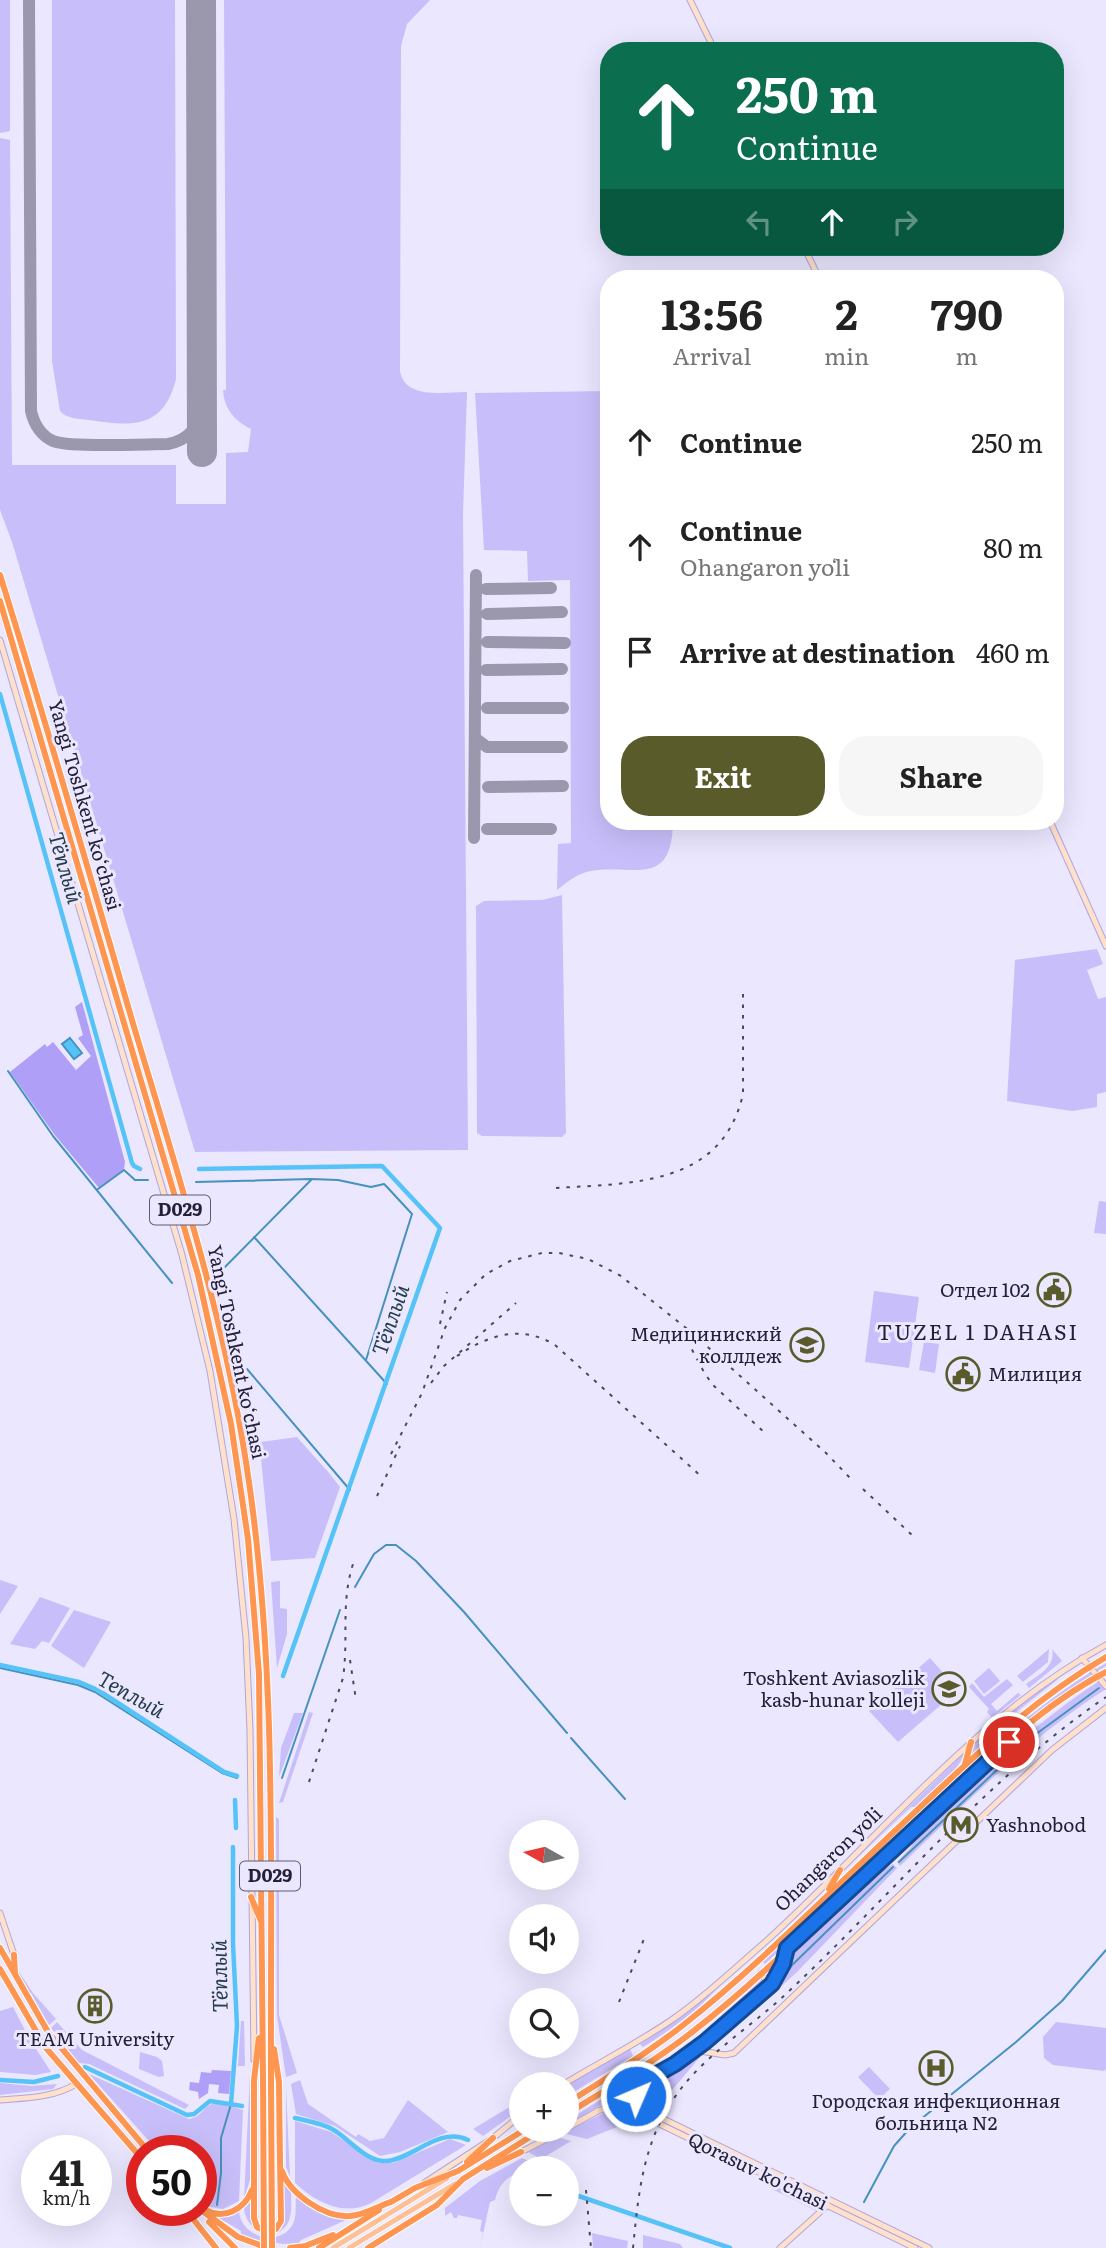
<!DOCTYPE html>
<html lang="en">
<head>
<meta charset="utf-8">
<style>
  body { margin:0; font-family:Literata,serif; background:#f6f6f6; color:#222; height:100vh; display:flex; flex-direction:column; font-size:26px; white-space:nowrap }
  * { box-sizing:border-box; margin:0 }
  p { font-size:23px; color:#767676 }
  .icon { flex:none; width:38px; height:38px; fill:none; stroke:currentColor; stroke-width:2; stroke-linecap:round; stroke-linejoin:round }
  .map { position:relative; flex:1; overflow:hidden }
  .panel { position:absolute; left:600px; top:270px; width:464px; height:560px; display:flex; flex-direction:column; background:#fff; border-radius:28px; box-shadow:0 7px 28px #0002 }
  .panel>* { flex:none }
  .top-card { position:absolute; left:600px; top:42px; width:464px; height:214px; border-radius:28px; box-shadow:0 7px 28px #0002; background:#0b6e4f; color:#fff; overflow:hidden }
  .needle { width:46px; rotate:278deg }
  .controls { position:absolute; left:509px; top:1820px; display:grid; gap:14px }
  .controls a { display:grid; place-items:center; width:70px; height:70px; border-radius:50%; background:#fff; box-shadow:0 7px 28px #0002; font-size:35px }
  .speed { position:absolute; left:21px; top:2135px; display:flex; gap:14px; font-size:35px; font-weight:700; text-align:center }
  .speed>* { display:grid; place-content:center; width:91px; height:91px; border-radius:50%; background:#fff; box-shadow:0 7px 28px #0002; line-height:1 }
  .speed small { font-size:18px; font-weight:400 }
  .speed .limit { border:10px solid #d22; background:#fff; color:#111 }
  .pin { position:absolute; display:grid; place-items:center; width:60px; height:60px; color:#fff; margin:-30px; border:4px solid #fff; border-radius:50%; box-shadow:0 2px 7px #0007 }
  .me { position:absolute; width:77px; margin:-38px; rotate:45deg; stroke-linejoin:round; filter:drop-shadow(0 0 5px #0008) }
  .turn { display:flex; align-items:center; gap:24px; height:147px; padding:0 21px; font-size:32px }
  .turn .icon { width:91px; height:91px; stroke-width:2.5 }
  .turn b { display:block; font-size:49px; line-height:60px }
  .lanes { display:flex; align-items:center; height:66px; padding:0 21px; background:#0003; justify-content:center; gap:35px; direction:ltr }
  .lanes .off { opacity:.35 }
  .eta { display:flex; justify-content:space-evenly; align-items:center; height:119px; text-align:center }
  .eta b { font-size:42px; font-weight:700; line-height:49px }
  .cta { display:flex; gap:14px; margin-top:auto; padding:14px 21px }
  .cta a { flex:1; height:80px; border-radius:28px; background:#595c2a; color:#fff; font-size:28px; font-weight:700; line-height:80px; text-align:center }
  .cta a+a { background:#f6f6f6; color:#222 }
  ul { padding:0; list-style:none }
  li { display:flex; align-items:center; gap:21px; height:105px; padding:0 21px }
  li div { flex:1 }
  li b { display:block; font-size:26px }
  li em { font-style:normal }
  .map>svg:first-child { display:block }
  .green { fill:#c8bffa }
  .forest { fill:#b09ff6 }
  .water { fill:#55c3f7; stroke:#4692bd; stroke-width:2 }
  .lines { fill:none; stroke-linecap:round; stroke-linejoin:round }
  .stream { stroke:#4692bd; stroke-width:2 }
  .canal { stroke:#55c3f7; stroke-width:4.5 }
  .taxiway { stroke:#9b98ae; stroke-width:12 }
  .runway { stroke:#9b98ae; stroke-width:30 }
  .secondary-casing { stroke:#afa6dd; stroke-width:7 }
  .primary-casing { stroke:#fff; stroke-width:7 }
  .highway-casing { stroke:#fff; stroke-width:8 }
  .secondary { stroke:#ffe0cb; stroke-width:5 }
  .primary { stroke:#fec097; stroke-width:5 }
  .highway { stroke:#fe9651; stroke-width:6 }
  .rail { stroke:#4c485d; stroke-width:2; stroke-dasharray:3.5 7; stroke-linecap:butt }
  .highway-bridge-casing { stroke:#fff; stroke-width:8; stroke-linecap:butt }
  .highway-bridge { stroke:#fe9651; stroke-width:6 }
  .route-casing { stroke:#114b97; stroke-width:18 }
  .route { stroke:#1a73e8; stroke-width:12 }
  .labels { text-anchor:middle; stroke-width:6; stroke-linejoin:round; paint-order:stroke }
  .shield { fill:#eae7ff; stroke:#5f5c72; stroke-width:2 }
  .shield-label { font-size:18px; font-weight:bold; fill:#242035 }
  .street-label { font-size:19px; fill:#242035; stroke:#eae7ff }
  .poi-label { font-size:19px; fill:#242035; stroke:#eae7ff; text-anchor:end }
  .water-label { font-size:21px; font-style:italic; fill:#263e4b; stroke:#eae7ff }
  .neighbourhood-label { font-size:21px; letter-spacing:2px; fill:#242035; stroke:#eae7ff }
</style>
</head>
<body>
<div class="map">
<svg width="1106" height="2248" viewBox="0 0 1106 2248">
  <rect width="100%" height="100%" fill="#eae7ff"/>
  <path class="green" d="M0,0H10V131L0,133Z
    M52,0H175L176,379C164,428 133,427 90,420C80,419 67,419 60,411L52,361Z
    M224,0H430L407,24L401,46L400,371C405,400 445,392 467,392L463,514L468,1150L195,1152L12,542L0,510V138L10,140L12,465H176V504H226V453L248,452L251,429C235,421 224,409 223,390H226Z
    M609,391V821H673C672,889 635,864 591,871C578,873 567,882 557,890L558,844L571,843L570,580L528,581L527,551L484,550L475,393Z
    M562,895L566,1133L562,1137L482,1136L477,1133L476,906L484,901L542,900Z
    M1097,949L1103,964L1087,970L1098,999L1106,997V1092L1097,1094V1107L1072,1111L1007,1101L1015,960Z
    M1099,1201L1106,1202V1234L1094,1233Z
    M874,1291L919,1297L909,1368L865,1362Z
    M924,1342L939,1344L935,1373L919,1370Z
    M297,1437L329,1473L340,1487L315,1558L271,1561L260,1448L262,1447L261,1442Z
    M0,1580L18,1586L0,1614Z
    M280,1581V1608L287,1609V1634L277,1668L271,1582Z
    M40,1597L70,1608L49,1643L42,1641L35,1649L10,1644Z
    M74,1610L111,1622L84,1668L51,1646Z
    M1049,1649L1048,1662L1023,1682L1017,1676Z
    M1052,1649L1062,1661L1029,1688L1026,1684C1038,1675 1056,1667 1052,1649Z
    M930,1658L958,1690L898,1742L869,1711Z
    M1106,1663V1666C1038,1707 981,1760 924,1815L922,1812C980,1758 1037,1703 1106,1663Z
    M989,1668L1000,1681L984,1694L974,1681Z
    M1007,1679L1013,1685L991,1704L997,1711L1018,1693L1021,1695L992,1718L987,1712L989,1709L969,1687L972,1683L984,1697Z
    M1056,1679L1057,1680L1015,1713L971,1755L973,1744L1019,1705Z
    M1102,1679L1106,1689C1029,1738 966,1803 900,1866L897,1862L911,1847L917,1833C977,1779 1034,1723 1102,1679Z
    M309,1712L313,1713L283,1802L279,1803Z
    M294,1713H303L279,1777L281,1748Z
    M964,1753C961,1770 928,1795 915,1807H911L841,1873Z
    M276,1817L279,1819V2015L297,2073L286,2077L277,2016Z
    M911,1823L913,1825L765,1964L763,1962Z
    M893,1864L897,1868L797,1972L754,2011L756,2004L776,1984L792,1951L799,1947L812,1930L873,1876Z
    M17,1969L33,1993L56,2019L49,2025L31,1993L28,1994Z
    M761,1980L760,1991L728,2017L730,2020L705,2040L703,2037L678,2059L567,2125V2121L691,2043Z
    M722,1983C700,2009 672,2029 643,2047L640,2044L676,2021Z
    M13,2007L29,2038L51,2072L36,2075L0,2072V2011Z
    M241,2021H244L245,2066H238Z
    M57,2022L82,2050L189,2105L185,2109L89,2064L79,2063L51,2028Z
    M1056,2022L1106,2028V2069L1104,2071L1053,2065L1044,2058L1043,2037Z
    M630,2049L633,2056L567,2096V2086Z
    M140,2052L157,2057L162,2061L164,2076L159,2077L139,2069Z
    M698,2054L700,2057L667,2096L662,2094L659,2086L651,2088L650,2094L653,2097L661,2096L666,2098L659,2113L643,2103L640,2095L644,2087Z
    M869,2067L890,2089L879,2099L858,2077Z
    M89,2074L189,2119C200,2117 200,2112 208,2106C216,2100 234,2108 243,2110L239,2201L223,2209L211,2207L201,2199V2151H158Z
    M250,2074V2180L244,2199Z
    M300,2080L308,2104L356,2137L358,2134L370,2141L384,2138L408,2100L448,2132L400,2152L380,2156L335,2126L296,2114L291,2084Z
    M0,2083L32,2086L57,2084L53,2089L0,2095Z
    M286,2088L290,2177L286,2167Z
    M521,2100V2109L483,2136L473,2129Z
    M610,2110L629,2116L626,2126L617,2127L587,2139L563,2133Z
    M295,2121L331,2132L378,2163H393L450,2139L466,2145L371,2203C343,2217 316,2202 295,2183Z
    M557,2137L571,2141L541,2159L528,2152Z
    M522,2158L529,2161L531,2165C515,2174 500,2178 495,2200L490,2202L480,2248L483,2232L480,2231L482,2220L458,2215L457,2218H454L451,2212L445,2216V2208L480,2181Z
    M283,2183L291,2192C291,2203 293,2217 286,2226C270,2245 246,2228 244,2209L252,2199V2220L258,2232L264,2233L281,2230L283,2225Z
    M774,2185L818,2207L816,2211L772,2189Z
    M296,2196L321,2213L346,2220L301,2240L299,2243L284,2244L255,2240L241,2234V2231L219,2218L239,2212C242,2238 280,2248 293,2224C297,2215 295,2205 296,2196Z
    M592,2233L628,2241L627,2248H593Z
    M643,2235L680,2244L683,2248H643Z"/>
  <path class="forest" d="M82,1002L125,1162L124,1169L99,1188L54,1134L10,1072L45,1044L47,1047L53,1042L76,1070L91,1056L78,1038L83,1035L75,1007Z
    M212,2070L231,2071L229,2094L218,2093L219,2085L209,2084L208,2093L199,2099L198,2092L189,2090L190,2082L199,2083L201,2072L211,2073Z"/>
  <path class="water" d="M70,1038L82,1053L74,1059L62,1044Z"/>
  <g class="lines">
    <path class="stream" d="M8,1071L53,1136L172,1283
      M196,1182L311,1179L338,1180L371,1187L384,1184L387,1187L412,1214L366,1360
      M98,1189L124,1170L135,1180H148
      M254,1237L387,1384
      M220,1272L311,1180
      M247,1369L350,1490
      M355,1587L374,1554L386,1545H396L416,1561L464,1612L567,1733
      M0,1668L78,1685L95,1692L222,1773L237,1778
      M571,1738L625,1799
      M282,1778L340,1610
      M899,1862L1032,1737L1099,1688
      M788,1969L893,1867
      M864,2202L894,2146L910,2128L1016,2042L1062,2001L1106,1950
      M217,2205L221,2173V2138L231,2104"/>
    <path class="canal" d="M0,694L132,1163L134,1166L140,1169
      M199,1169L382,1166L440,1228L283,1676
      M0,1665L79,1682L98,1690L224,1772L237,1776
      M235,1800L236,1828
      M85,2067L187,2115L194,2114L210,2101L242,2106
      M0,2080L34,2082L58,2076
      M231,2104L237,2026L233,1944V1847
      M295,2118C307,2121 321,2123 332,2129C349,2138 366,2163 387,2161C414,2158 440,2126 468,2140
      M567,2192L730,2248"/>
    <path class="taxiway" d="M29,0L31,411C34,424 40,435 53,441C70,448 146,444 168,444C189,440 199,427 202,406
      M486,589L551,588
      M487,614L562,612
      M487,642L565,643
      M486,670L562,669
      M487,708H563
      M475,738L487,747H562
      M488,787L563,786
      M487,829H551
      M474,838L476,575"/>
    <path class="runway" d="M201,0L202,452"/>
    <defs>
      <path id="secondary" d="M690,0L715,51
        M804,247L819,278
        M0,640L182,1255L210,1371L234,1519L246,1638L250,1730L254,2060
        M1050,821L1106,946
        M1082,1658L1106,1686
        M0,1913L14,1955
        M761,1973L766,1981L762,1992
        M694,2050L725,2055L734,2053L1052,1750L1106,1708
        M643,2082L637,2091L636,2098L645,2110L929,2248
        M564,2084C600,2062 638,2043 673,2019C705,1997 734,1969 763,1944C875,1843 972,1718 1106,1645
        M0,2100C26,2098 53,2098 76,2084
        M606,2105L675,2064L735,2019L772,1984L781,1969L786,1952
        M597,2111L614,2106L639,2114L915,2248
        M567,2128L598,2111
        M521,2152L564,2130
        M424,2183L493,2138L522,2114
        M780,2248L828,2205"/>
      <path id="primary" d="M333,2248L447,2178
        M349,2248L455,2184"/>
      <path id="highway" d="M0,575C47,725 90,876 134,1027C177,1171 223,1313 246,1462C278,1666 270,1874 271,2080
        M0,601L198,1275L231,1424L248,1539L259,1674L263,2079
        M965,1764L971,1742
        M829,1889L840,1870
        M251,1897L261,1921
        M0,1948L48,2032L148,2151
        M14,1955L15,1974
        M0,1969L46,2048L142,2159
        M259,2038L254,2080V2218L257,2227L265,2231L276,2229L281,2221L280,2158
        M274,2049L279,2082L280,2161
        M567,2103C606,2079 646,2054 682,2026C758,1966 827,1895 897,1829C963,1767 1027,1703 1106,1657
        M567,2114C609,2088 652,2063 691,2033C766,1975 833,1905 903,1840C966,1781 1029,1712 1106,1672
        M467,2162L493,2138
        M487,2168L521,2152
        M282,2171C290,2194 325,2218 350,2216C364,2215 379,2206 393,2201
        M391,2202L415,2188L458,2171L524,2130
        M186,2210L216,2248
        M201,2210L238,2237L268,2248
        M205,2210C224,2220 244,2210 252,2190
        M209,2222L235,2248
        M290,2248L305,2246L333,2235
        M319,2248L379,2210
        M368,2248L437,2205L463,2179L541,2130"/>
    </defs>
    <use href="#secondary" class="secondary-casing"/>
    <use href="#primary" class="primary-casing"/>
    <use href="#highway" class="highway-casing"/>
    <use href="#secondary" class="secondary"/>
    <use href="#primary" class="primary"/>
    <use href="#highway" class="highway"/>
    <path class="rail" d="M556,1188C633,1183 722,1186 743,1094V992
      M440,1324L447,1292
      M682,1331L705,1374L714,1386L765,1433
      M457,1356C488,1335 521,1324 555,1345L703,1478
      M431,1383L444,1366L516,1303
      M391,1454L422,1393L445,1328L460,1300L486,1274L510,1261L542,1253H559L588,1259L621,1276L691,1332L826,1453L853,1481
      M863,1489L913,1536
      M377,1496L400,1446
      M350,1660L356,1700
      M309,1782L343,1678C349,1636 340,1602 354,1561
      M619,2002L646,1934
      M586,2190L591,2248
      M633,2248C638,2198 642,2150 669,2106C698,2058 748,2030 787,1993C893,1894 986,1779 1106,1697"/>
    <defs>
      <path id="highway-bridge" d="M263,2079L264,2248
        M271,2080L272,2248"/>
    </defs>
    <use href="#highway-bridge" class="highway-bridge-casing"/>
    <use href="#highway-bridge" class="highway-bridge"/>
  </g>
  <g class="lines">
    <defs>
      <path id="route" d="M636,2096L643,2082L675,2064L705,2042L772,1984L783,1964L787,1948L1009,1742"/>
    </defs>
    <use href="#route" class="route-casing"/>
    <use href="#route" class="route"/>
  </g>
  <defs>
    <symbol id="civic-ring" viewBox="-11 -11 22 22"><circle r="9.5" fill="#eae7ff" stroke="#595c2a" stroke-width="1.5"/><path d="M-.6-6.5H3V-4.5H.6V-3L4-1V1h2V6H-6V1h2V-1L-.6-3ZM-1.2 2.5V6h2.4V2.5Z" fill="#595c2a"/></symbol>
    <symbol id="university-ring" viewBox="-11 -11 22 22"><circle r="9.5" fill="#eae7ff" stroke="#595c2a" stroke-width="1.5"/><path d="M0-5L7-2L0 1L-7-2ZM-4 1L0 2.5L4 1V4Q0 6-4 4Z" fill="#595c2a"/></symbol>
    <symbol id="metro-ring" viewBox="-11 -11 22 22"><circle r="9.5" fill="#eae7ff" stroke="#595c2a" stroke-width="1.5"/><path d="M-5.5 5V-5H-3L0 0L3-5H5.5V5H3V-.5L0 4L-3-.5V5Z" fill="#595c2a"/></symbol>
    <symbol id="building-ring" viewBox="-11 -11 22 22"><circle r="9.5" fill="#eae7ff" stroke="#595c2a" stroke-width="1.5"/><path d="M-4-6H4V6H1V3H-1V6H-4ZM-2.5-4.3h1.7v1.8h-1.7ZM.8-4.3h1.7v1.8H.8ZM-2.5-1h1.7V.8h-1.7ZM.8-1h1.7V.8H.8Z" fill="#595c2a"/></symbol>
    <symbol id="hospital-ring" viewBox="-11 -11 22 22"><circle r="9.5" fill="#eae7ff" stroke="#595c2a" stroke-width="1.5"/><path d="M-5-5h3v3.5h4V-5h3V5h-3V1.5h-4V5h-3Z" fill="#595c2a"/></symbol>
  </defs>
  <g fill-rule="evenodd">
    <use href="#civic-ring" x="1035" y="1271" width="38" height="38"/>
    <use href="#university-ring" x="788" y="1326" width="38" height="38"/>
    <use href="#civic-ring" x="944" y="1355" width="38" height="38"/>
    <use href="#university-ring" x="930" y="1670" width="38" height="38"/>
    <use href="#metro-ring" x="942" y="1806" width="38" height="38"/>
    <use href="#building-ring" x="76" y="1987" width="38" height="38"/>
    <use href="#hospital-ring" x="917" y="2049" width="38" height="38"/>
  </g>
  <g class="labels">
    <g class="shield">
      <rect x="150" y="1195.5" width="60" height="29" rx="5"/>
      <rect x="240" y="1861.5" width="60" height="29" rx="5"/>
    </g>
    <g class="shield-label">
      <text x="180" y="1216">D029</text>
      <text x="270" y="1882">D029</text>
    </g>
    <g class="street-label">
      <text transform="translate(85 805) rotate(74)" y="7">Yangi Toshkent ko‘chasi</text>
      <text transform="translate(237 1352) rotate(78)" y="7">Yangi Toshkent ko‘chasi</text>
      <text transform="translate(828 1859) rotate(-44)" y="7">Ohangaron yoʻli</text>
      <text transform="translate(758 2171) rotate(26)" y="7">Qorasuv ko'chasi</text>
    </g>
    <g class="poi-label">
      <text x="1030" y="1297">Отдел 102</text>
      <text x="782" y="1341">Медициниский<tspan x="782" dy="22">коллдеж</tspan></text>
      <text x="988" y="1381" text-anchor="start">Милиция</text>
      <text x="925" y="1685">Toshkent Aviasozlik<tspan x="925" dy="22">kasb-hunar kolleji</tspan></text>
      <text x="986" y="1832" text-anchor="start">Yashnobod</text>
      <text x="95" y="2046" text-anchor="middle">TEAM University</text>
      <text x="936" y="2108" text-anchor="middle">Городская инфекционная<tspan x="936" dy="22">больница N2</tspan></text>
    </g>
    <g class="water-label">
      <text transform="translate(65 868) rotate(74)" y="7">Тёплый</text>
      <text transform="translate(391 1320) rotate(-71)" y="7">Тёплый</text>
      <text transform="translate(131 1695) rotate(29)" y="7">Теплый</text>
      <text transform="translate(220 1976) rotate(-91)" y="7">Тёплый</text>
    </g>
    <g class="neighbourhood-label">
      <text x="978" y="1340">TUZEL 1 DAHASI</text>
    </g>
  </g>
</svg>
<div class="controls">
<a><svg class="needle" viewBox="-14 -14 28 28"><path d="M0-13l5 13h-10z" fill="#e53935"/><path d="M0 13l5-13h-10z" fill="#767676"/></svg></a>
<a><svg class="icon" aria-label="sound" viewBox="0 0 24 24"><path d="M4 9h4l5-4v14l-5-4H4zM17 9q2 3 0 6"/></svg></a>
<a><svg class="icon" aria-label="search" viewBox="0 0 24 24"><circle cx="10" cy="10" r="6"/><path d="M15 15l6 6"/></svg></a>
<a>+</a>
<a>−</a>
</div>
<div class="speed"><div>41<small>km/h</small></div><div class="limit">50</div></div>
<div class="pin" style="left:1009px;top:1742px;background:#d93025"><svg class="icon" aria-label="arrive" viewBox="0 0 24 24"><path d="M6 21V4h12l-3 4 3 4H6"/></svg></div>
<svg class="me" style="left:636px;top:2096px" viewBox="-20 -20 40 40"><circle r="17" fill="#1a73e8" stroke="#fff" stroke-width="3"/><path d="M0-11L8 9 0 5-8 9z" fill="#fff"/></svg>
<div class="top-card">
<div class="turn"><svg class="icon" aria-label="ahead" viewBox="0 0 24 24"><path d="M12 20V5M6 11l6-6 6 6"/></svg><div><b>250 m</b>Continue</div></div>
<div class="lanes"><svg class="icon off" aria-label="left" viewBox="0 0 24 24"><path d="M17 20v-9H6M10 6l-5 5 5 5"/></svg><svg class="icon" aria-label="ahead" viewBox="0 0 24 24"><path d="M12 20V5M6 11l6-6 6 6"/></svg><svg class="icon off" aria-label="right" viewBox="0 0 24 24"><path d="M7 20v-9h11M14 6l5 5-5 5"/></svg></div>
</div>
<section class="panel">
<div class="eta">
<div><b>13:56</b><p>Arrival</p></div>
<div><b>2</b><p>min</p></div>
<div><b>790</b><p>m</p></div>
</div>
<ul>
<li><svg class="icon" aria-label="ahead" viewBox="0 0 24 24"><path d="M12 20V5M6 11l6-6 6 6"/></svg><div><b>Continue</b></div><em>250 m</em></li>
<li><svg class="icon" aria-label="ahead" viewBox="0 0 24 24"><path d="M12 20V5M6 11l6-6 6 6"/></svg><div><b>Continue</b><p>Ohangaron yoʻli</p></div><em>80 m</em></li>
<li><svg class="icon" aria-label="arrive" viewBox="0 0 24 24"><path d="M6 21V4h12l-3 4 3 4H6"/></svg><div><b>Arrive at destination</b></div><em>460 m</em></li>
</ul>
<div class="cta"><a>Exit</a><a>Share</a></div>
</section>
</div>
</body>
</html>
